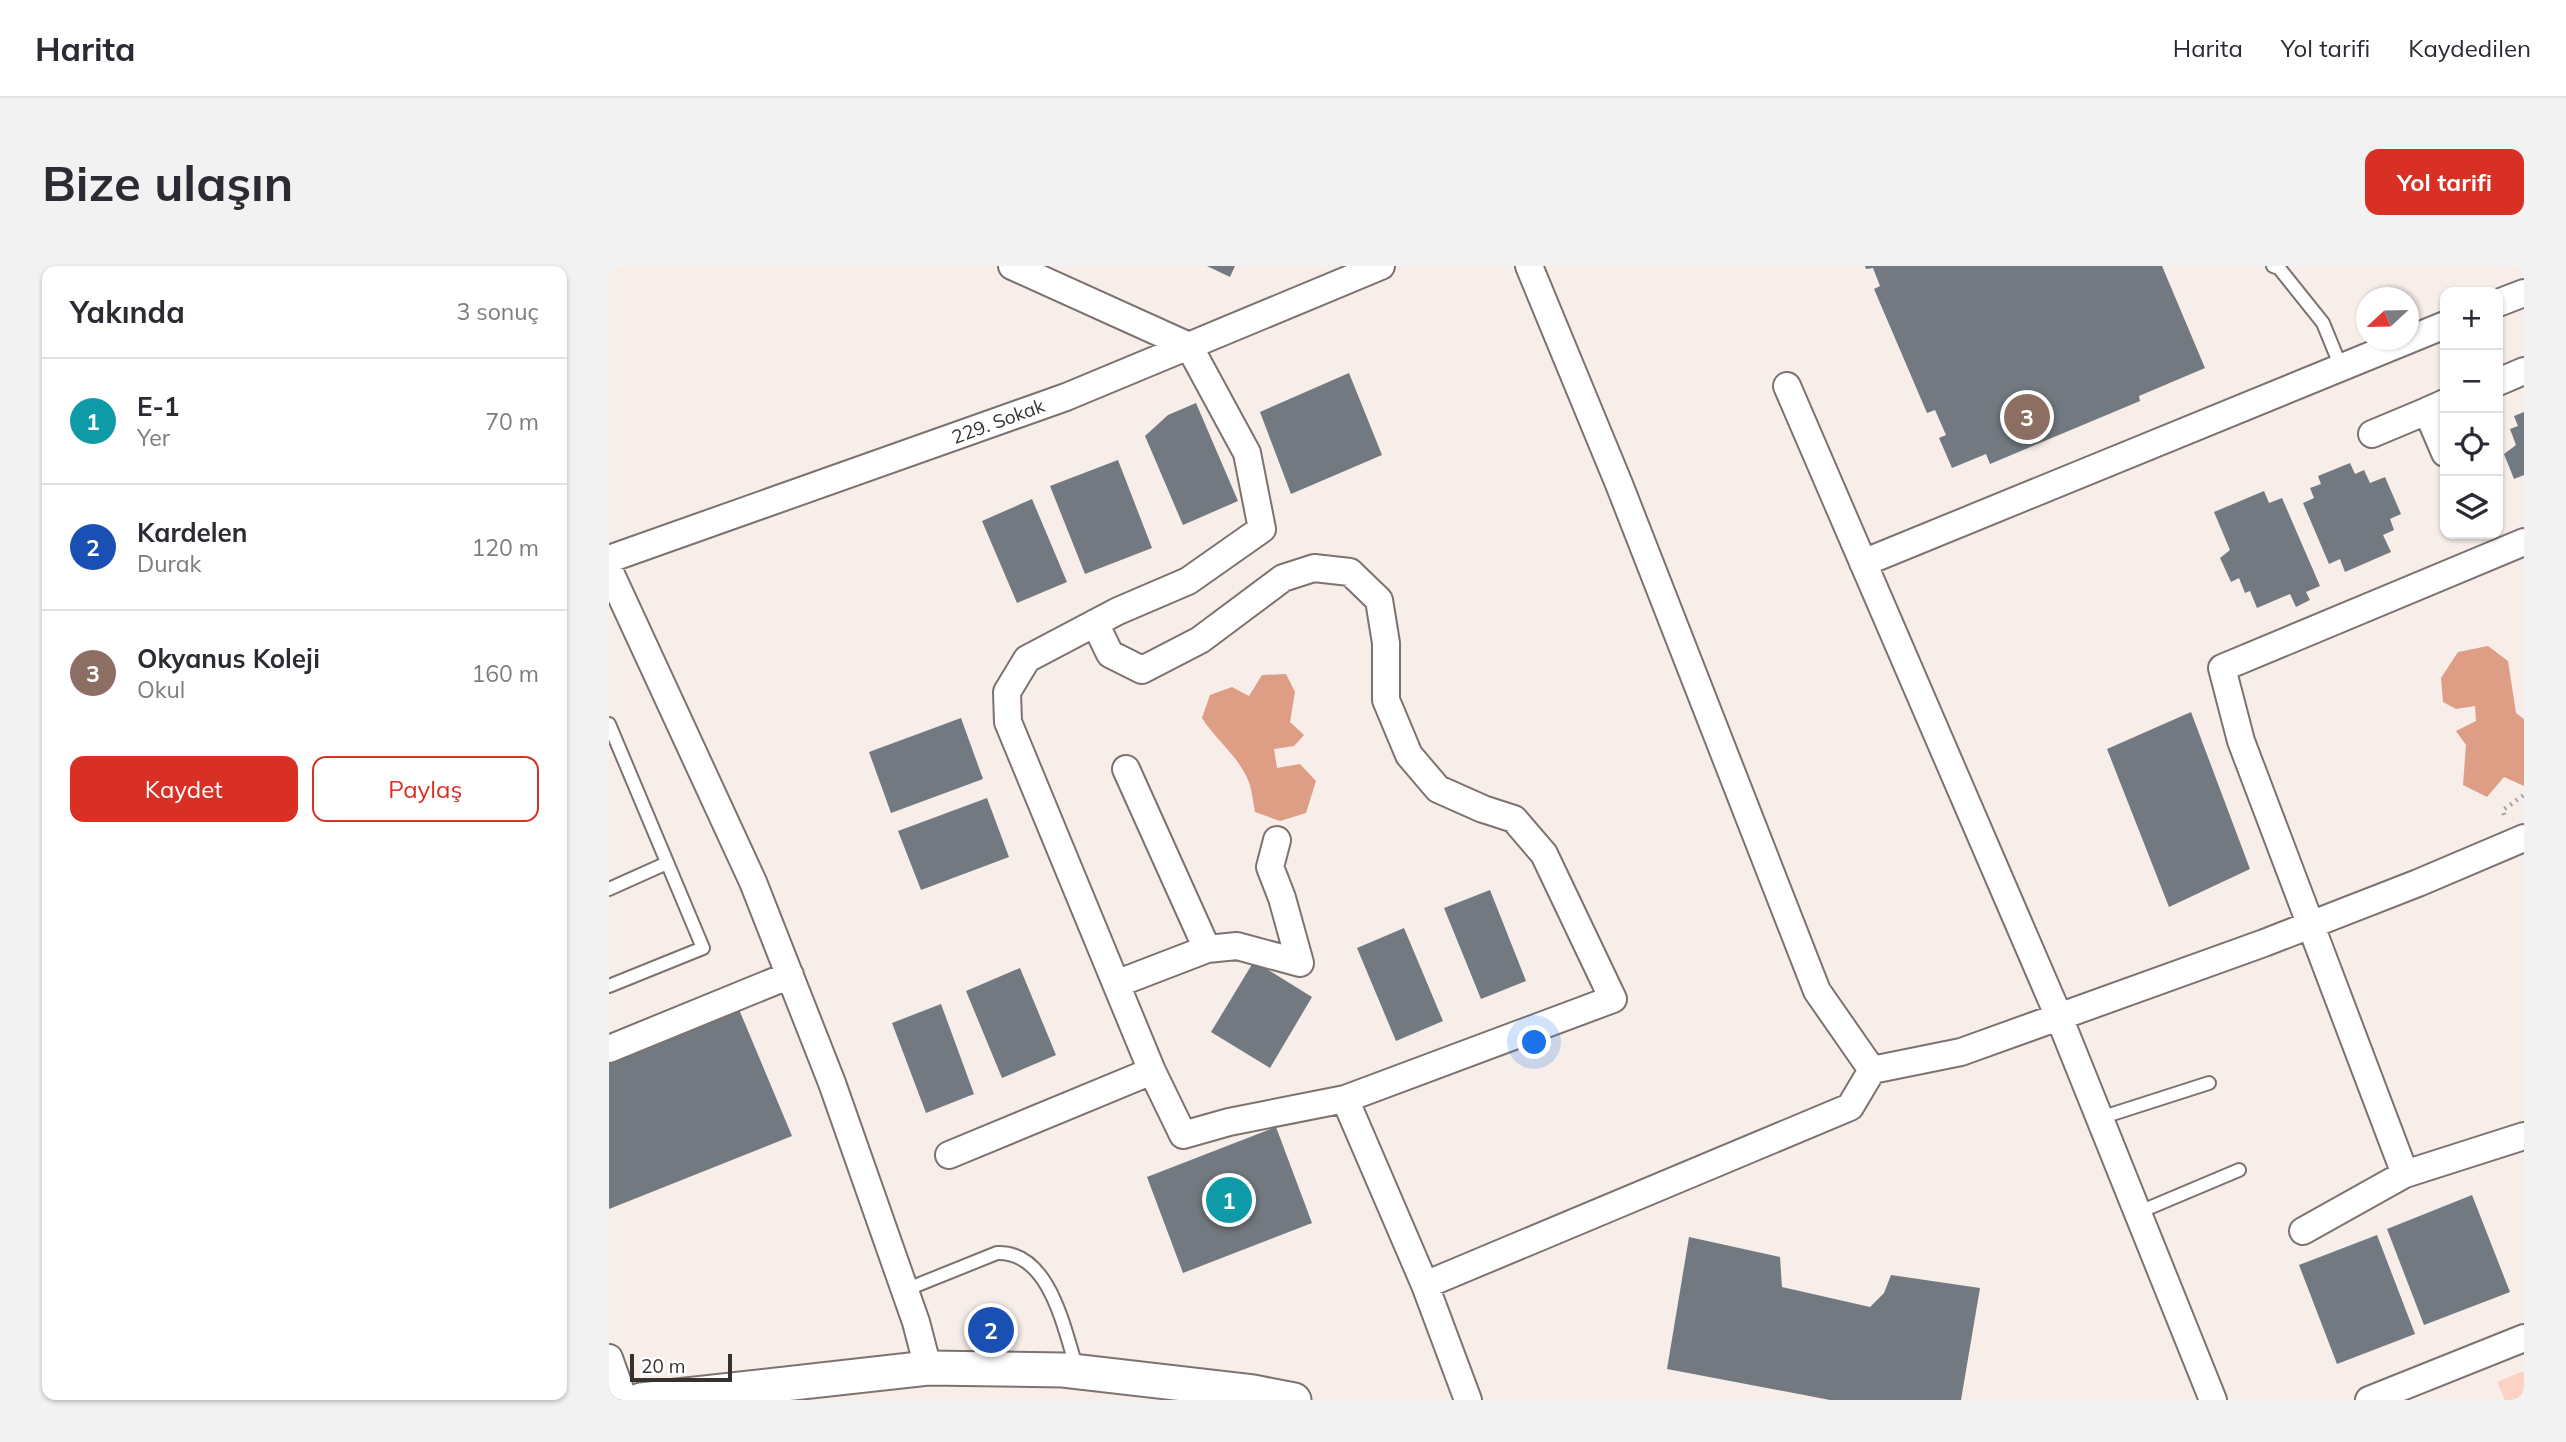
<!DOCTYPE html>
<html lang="tr">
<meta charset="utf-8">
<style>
body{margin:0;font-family:Mulish,sans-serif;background:#f2f2f3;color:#2b2b33}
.controls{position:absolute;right:21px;top:21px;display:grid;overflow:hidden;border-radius:14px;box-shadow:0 2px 5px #0004}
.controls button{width:63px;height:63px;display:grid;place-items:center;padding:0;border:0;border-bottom:2px solid #e1e1e2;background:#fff;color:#2b2b33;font:35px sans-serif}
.compass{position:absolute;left:1747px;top:21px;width:63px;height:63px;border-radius:50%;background:#fff;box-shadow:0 2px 5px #0004;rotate:248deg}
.scale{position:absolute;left:21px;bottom:18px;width:102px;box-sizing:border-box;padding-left:7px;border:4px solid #35312f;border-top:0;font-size:19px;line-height:24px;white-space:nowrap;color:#35312f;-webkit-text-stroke:5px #fff;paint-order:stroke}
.you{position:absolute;left:926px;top:777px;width:24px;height:24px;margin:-18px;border:5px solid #fff;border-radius:50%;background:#1a73e8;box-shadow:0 0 0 10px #1a73e833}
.badge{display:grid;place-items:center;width:46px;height:46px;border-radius:50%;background:#d93025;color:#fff;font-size:23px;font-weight:700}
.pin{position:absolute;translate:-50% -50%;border:4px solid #fff;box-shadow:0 2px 7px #0006}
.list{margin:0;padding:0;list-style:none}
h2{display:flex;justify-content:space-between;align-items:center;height:91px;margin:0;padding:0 28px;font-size:30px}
h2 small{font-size:23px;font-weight:400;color:#7c7c81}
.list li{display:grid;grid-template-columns:46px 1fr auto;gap:21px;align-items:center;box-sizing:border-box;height:126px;padding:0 28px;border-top:2px solid #e1e1e2}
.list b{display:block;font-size:26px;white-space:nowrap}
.list p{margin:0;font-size:23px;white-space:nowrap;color:#7c7c81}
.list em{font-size:23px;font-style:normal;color:#7c7c81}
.actions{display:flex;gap:14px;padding:21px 28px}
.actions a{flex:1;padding:16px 0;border:2px solid #d93025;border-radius:14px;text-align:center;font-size:24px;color:#d93025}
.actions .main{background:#d93025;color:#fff}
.icon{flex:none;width:38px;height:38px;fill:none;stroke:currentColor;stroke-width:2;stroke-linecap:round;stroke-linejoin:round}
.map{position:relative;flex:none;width:1915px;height:1134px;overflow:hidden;border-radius:14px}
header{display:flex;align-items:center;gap:42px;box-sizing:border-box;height:98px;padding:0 35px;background:#fff;border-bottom:2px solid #e1e1e2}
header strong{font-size:33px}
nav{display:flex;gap:38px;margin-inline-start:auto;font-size:24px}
.intro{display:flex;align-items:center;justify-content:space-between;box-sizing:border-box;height:168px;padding:0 42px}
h1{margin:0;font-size:49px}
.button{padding:18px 32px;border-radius:14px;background:#d93025;color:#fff;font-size:24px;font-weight:700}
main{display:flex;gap:42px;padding:0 42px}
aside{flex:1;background:#fff;border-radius:14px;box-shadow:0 2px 5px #0004}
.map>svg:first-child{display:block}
.green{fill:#fed2c2}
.water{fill:#de9d85}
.building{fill:#737980}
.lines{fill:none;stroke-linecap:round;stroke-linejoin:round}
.service-casing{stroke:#7c726f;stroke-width:16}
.minor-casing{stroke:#7c726f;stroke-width:30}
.tertiary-casing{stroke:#7c726f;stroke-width:37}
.path{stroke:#aaa39f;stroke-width:4.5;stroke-dasharray:2 5;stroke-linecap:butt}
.service{stroke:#fff;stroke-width:12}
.minor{stroke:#fff;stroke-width:26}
.tertiary{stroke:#fff;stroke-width:33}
.labels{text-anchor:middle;stroke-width:7;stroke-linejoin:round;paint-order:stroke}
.street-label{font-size:19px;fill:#35312f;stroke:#fff}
</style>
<header>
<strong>Harita</strong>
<nav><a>Harita</a><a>Yol tarifi</a><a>Kaydedilen</a></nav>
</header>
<div class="intro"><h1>Bize ulaşın</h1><a class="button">Yol tarifi</a></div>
<main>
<aside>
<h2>Yakında<small>3 sonuç</small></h2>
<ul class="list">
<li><span class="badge" style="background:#0f9aa8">1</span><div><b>E-1</b><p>Yer</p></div><em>70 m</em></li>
<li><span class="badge" style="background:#1a4fb4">2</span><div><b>Kardelen</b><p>Durak</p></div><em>120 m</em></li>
<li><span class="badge" style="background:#8d6e63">3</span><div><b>Okyanus Koleji</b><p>Okul</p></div><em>160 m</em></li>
</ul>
<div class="actions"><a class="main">Kaydet</a><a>Paylaş</a></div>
</aside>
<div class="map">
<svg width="1915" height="1134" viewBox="0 0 1915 1134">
<rect width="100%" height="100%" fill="#f7ede9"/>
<path class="green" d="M1915,1105V1134H1896L1888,1116Z"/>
<path class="water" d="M1879,380L1899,395L1907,447L1915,453V520L1895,511L1878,531L1854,519L1857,479L1847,465L1867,455L1866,440L1847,443L1834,436L1832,412L1849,386Z
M677,408L686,426L681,456L695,469L685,480L665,483L668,502L691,498L707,515L697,547L671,555L646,546C644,536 643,523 639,514C629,490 607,474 593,452L601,429L623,421L640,430L653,409Z"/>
<path class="building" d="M598,0H626L621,11Z
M1256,0H1553L1596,102L1530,130L1531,135L1381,198L1377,188L1343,202L1330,172L1337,169L1326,144L1318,147L1265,23L1271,20L1264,2L1257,3Z
M740,107L773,189L682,228L651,146Z
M587,137L629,235L574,259L536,170L559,149Z
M1915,146V209L1905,213L1895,188L1907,179L1901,163L1909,160L1905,150Z
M509,194L543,282L476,308L441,220Z
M1741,197L1746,208L1755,204L1761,217L1776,211L1792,248L1781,253L1785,264L1774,269L1782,286L1736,306L1731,293L1720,298L1694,237L1705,232L1701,222L1712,218L1709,210Z
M1655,225L1660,237L1673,232L1711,320L1697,326L1701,334L1687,341L1681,328L1648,342L1641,325L1636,327L1630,312L1622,316L1611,292L1621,284L1605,246Z
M423,233L458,316L408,337L373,255Z
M1582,446L1641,603L1560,641L1498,483Z
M352,452L374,513L282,547L260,486Z
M378,532L400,591L312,624L289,565Z
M881,624L917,715L872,733L835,642Z
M795,662L834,755L787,775L748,682Z
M645,695L703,731L661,802L602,766Z
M411,702L447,789L393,812L357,725Z
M332,738L365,828L317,847L283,757Z
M129,741L183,870L0,943V797Z
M667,861L703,957L574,1007L538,911Z
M1863,929L1901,1026L1815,1059L1778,963Z
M1768,969L1806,1068L1728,1098L1690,999Z
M1080,971L1171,991L1173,1021L1261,1041L1275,1027L1282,1009L1371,1022L1352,1134H1221L1058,1103Z"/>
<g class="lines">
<g class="service-casing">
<path id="service" d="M1664,0L1670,2L1714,57L1732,101
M0,458L94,682L0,720
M0,623L58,597
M1491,852L1600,817
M1528,947L1630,904
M296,1024L388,987C441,985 455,1063 468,1103"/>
</g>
<g class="minor-casing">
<path id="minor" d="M403,0L580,80L638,187L653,263L579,315L509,345L418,393L398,426L399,456L543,805L574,869L620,856L736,833
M920,0L1010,218L1208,725L1263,804
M1889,37L1915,27
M1889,116L1915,105
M1178,120L1450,751L1604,1134
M1836,137L1818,145L1836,187
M1763,168L1818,145
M0,293L457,131L772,0
M1254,297L1836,59
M0,304L144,616L223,817L307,1056L319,1102
M486,357L501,388L533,404L591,374L674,312L705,302L741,306L770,334L777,377V434L800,489L829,523L874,543L905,553L935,588L1004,733L736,833L816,1019L859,1134
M517,503L598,683
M507,718L598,683L628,680L691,697L673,632L661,601L668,574
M0,783L181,709
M340,889L543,805
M1796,908L1632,475L1613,402L1915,276
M1694,965L1796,908L1915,870
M816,1019L1241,841L1263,804L1352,786L1655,677L1809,617L1915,572
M0,1092L15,1134
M1760,1134L1915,1072"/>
</g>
<g class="tertiary-casing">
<path id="tertiary" d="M32,1134L319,1102L454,1104L644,1126L685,1134"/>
</g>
<path class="path" d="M1895,549L1894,544L1915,529"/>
<use href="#service" class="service"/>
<use href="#minor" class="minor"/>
<use href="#tertiary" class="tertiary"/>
</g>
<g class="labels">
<g class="street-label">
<text transform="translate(389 155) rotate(-20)" y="7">229. Sokak</text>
</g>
</g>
</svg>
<div class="controls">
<button>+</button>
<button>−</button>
<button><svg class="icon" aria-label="locate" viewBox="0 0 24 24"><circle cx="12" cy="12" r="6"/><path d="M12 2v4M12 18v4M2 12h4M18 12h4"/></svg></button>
<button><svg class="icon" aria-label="layers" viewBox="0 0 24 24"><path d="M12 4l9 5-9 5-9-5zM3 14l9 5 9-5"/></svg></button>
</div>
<svg class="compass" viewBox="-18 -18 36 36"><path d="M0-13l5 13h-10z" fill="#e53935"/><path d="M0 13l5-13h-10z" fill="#7c7c81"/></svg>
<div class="scale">20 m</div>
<div class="you"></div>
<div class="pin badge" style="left:620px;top:934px;background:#0f9aa8">1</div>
<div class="pin badge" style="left:382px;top:1064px;background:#1a4fb4">2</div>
<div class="pin badge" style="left:1418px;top:151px;background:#8d6e63">3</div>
</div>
</main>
